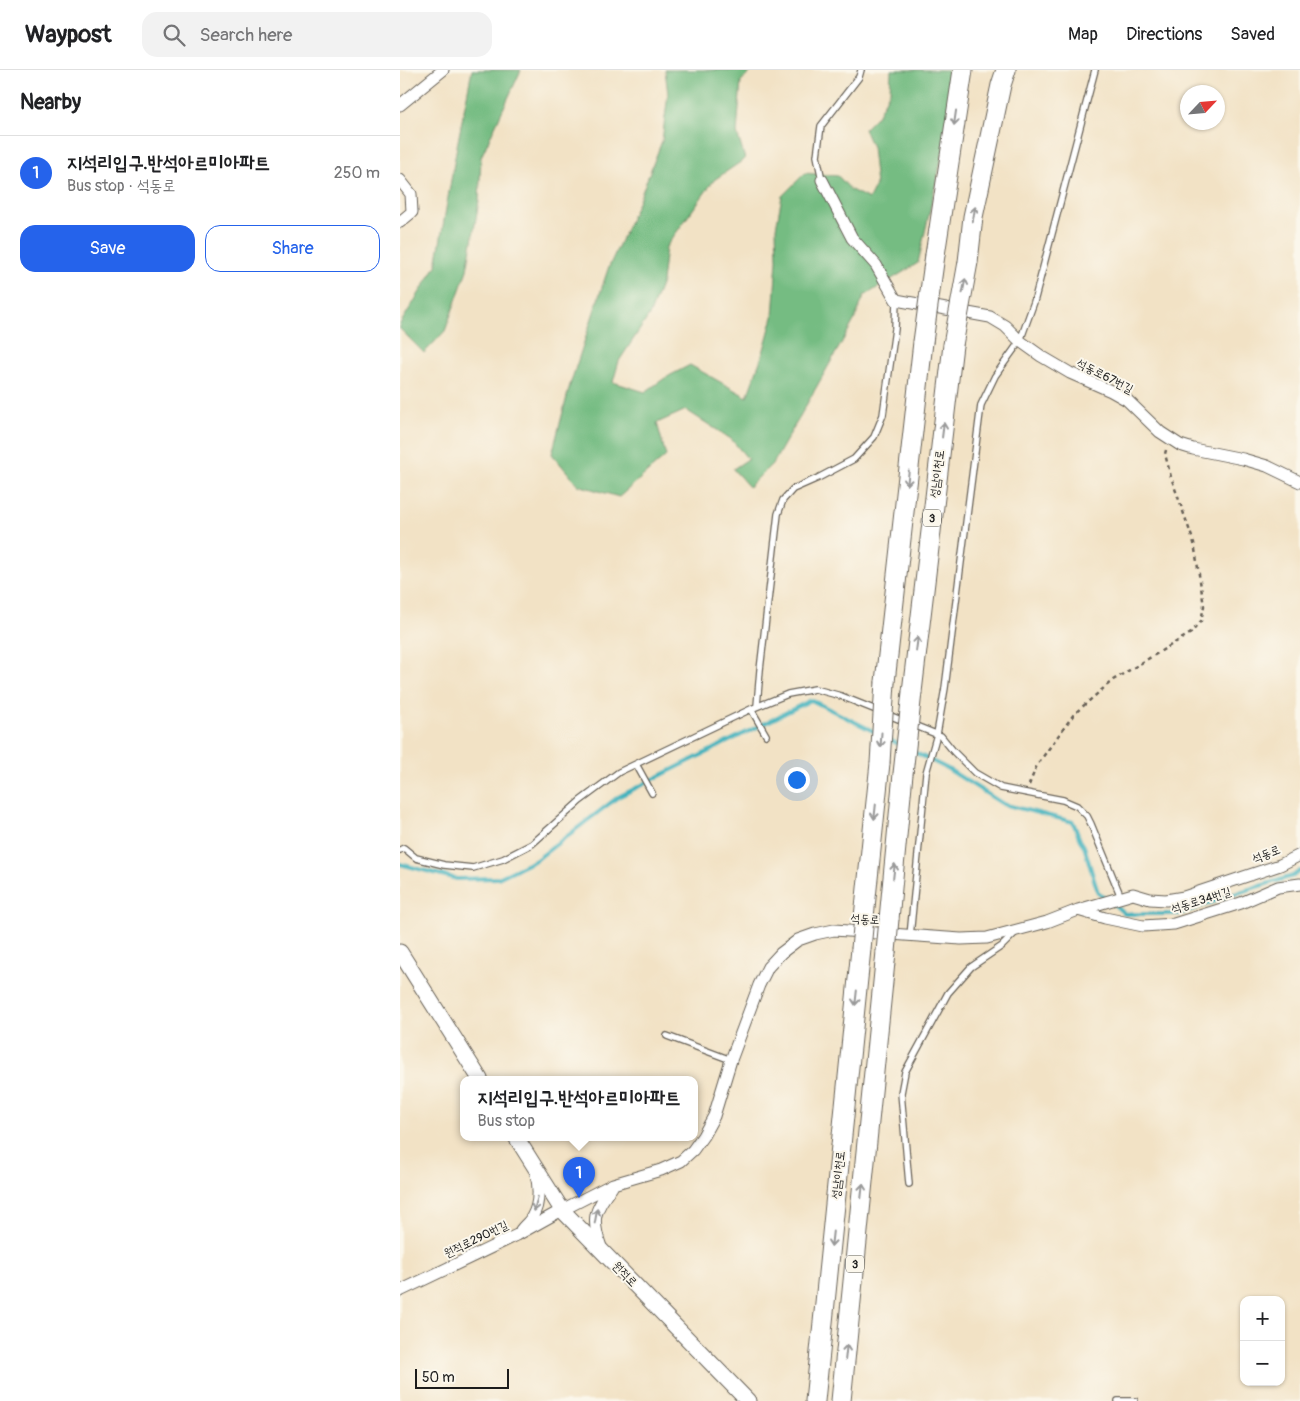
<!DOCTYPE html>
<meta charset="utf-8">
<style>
body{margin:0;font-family:Pangolin,"Poor Story",sans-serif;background:#f2f2f2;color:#202124}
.controls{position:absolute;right:15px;bottom:15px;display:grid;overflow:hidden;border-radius:10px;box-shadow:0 1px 4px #0004}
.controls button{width:45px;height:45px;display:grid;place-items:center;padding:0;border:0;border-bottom:1px solid #e0e0e0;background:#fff;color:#202124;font:25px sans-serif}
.compass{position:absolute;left:780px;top:15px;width:45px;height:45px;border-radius:50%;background:#fff;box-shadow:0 1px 4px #0004;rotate:64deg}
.scale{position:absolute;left:15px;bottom:12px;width:94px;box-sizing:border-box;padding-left:5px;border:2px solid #1c1c1c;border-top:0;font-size:14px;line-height:18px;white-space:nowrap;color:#1c1c1c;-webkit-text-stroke:4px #fbf7ec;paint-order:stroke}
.you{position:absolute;left:396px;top:709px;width:18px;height:18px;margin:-12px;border:4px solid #fff;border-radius:50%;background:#1a73e8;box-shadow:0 0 0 8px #1a73e833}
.badge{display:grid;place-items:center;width:32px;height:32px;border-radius:50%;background:#2563eb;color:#fff;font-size:16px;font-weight:700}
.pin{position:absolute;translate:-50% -41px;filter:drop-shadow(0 1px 2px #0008)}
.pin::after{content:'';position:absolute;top:26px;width:18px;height:15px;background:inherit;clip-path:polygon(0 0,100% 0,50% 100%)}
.popup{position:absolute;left:60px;top:1006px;width:238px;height:65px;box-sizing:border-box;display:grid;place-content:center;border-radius:10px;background:#fff;filter:drop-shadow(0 1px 4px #0005);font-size:16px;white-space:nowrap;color:#757577}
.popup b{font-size:19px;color:#202124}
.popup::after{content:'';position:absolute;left:50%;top:100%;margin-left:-10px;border:10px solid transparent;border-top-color:#fff}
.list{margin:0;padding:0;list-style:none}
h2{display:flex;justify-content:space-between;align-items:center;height:65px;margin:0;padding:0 20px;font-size:21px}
h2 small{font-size:16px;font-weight:400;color:#757577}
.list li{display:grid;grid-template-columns:32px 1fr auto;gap:15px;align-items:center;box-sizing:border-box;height:75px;padding:0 20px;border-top:1px solid #e0e0e0}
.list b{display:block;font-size:19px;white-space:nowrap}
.list p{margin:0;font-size:16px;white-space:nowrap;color:#757577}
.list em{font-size:16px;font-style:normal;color:#757577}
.actions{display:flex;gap:10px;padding:15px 20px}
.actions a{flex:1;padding:11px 0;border:1px solid #2563eb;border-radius:15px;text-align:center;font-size:18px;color:#2563eb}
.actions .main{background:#2563eb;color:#fff}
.icon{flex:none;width:28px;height:28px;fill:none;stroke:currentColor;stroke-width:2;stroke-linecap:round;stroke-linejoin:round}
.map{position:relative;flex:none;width:900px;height:1331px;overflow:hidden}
header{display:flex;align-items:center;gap:30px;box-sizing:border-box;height:70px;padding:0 25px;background:#fff;border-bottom:1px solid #e0e0e0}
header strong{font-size:24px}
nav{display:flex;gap:28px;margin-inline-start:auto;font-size:18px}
.search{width:350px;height:45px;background:#f2f2f2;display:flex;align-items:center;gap:12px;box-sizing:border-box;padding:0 18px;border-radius:15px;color:#757577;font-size:19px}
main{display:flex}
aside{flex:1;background:#fff}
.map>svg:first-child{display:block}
.forest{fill:#74bc82;stroke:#486c4f}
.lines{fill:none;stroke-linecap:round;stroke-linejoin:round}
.stream{stroke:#43b2bd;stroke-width:4}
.service-casing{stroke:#676157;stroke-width:8}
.minor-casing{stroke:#676157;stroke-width:13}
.tertiary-casing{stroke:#676157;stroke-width:17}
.trunk-casing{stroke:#676157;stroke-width:21}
.path{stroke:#676157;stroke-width:2.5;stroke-dasharray:4 4;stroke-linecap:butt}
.service{stroke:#fff;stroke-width:5.5}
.minor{stroke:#fff;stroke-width:11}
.tertiary{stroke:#fff;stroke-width:15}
.trunk{stroke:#fff;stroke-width:19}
.trunk-bridge-casing{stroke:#676157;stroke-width:21;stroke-linecap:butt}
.trunk-bridge{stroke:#fff;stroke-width:19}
.oneway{stroke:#999}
.labels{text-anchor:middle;stroke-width:4;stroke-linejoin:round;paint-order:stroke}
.shield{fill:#fbf7ec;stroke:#5f5e5a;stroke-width:1}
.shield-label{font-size:11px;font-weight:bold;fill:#1c1c1c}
.street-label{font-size:12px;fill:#1c1c1c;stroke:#fbf7ec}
</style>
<header>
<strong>Waypost</strong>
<div class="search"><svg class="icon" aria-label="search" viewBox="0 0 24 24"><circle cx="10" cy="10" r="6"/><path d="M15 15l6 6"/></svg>Search here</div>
<nav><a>Map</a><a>Directions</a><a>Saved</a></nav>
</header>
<main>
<aside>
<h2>Nearby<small></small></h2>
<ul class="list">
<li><span class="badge">1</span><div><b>지석리입구.반석아르미아파트</b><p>Bus stop · 석동로</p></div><em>250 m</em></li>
</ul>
<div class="actions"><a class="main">Save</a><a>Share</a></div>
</aside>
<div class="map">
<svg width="900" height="1331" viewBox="0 0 900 1331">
<rect width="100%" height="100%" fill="#fbf7ec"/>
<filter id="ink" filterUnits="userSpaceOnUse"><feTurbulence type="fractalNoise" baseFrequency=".02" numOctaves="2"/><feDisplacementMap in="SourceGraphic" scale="10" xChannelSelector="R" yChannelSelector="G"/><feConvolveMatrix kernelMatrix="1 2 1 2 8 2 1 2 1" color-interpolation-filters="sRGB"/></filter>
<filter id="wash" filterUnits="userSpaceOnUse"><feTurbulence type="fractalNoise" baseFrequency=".0096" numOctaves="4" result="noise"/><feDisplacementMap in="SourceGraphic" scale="20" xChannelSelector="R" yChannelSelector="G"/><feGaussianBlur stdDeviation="1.12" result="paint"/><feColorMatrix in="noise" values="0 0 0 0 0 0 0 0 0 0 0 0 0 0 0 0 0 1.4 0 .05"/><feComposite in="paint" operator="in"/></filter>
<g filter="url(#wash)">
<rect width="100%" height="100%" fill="#f2e2c5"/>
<path class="forest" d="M72,0H121L81,87L79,131L67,200L45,261L24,283L0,259V254L36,196L57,76Z
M265,0H353L341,11L337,63L345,89L314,110L266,177L262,212L250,244L219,291L213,312L245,322L265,308L290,295L347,327L363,283L373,247L377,190L376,158L382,126L405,103L438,106L451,120L469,129L476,115L472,77L464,59L477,46L490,21L491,0H548L550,26L545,73L518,193L464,226L455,249L374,392L349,417L333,399L348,389L331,369L286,340L257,353L266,386L219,427L178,415L152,384L170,315L208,199L237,135L262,71L268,24Z"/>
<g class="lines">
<path class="stream" d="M488,669L502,676
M512,681L548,699L603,734L673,752L680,770L684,776L698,823L706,829
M0,794L57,809L98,808L136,790L218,727L411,630L477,663
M712,833L725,844H779L843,821L893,806L900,801"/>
</g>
</g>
<g filter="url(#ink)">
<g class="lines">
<g class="service-casing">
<path id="service" d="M422,110L417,86L421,56L459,7L461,0
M357,636L360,600L378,444L383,430L393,419L418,408L454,389L474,367L483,345L495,259L496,230
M351,639L366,665
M236,694L252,723
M0,780L4,778L16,788L44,795L73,798L103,789L132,774L180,731L219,702L351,639L388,624L415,619L441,626L541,666L554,682L575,703L601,718L663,730L677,736L687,746L691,754L721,827
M510,866L526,703L537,664L545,618L581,335L595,306L620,271L634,232L695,0
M267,966L331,990
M509,1114L501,1023L505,1002L548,923L571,897L602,876L616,862
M718,1331H735"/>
</g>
<g class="minor-casing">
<path id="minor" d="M0,35L43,0
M0,110L11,124L12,142L0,152
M422,110L452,168L476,195L496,230L590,247L605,256L620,271L641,286L670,303L711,321L727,330L760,362L780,375L793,379L843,389L867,396L900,412
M678,840L705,848L743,856L774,854L841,833L878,817L900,814
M121,1160C124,1156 129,1152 132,1147C140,1134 139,1118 136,1104
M201,1177C191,1149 194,1140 212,1117
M0,1221L117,1165L162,1140L213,1114L261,1100L281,1091L293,1080L303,1066L314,1046L331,990L359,915L368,897L381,883L398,870L415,864L434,860L561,869L587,868L647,852L678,840L733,824L750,829L766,830L784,827L880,795L900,785"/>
</g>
<g class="tertiary-casing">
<path id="tertiary" d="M0,882L80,1009
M116,1067L162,1140L348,1331"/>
</g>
<g class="trunk-casing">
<path id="trunk" d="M535,185L563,0
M568,192L573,147L601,15L606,0
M485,612L523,272
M512,622L553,275
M464,847L480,693
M489,849L503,704
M415,1331L461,879
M441,1331L486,882"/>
</g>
<path class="path" d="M629,715L637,695L674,644L713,610L791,563L801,551L804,536L794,473L771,407L765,384L766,380"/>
<use href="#service" class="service"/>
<use href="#minor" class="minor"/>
<use href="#tertiary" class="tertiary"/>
<use href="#trunk" class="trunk"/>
<g class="trunk-bridge-casing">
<path id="trunk-bridge" d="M523,272L535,185
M553,275L568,192
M480,693L485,612
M503,704L512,622
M461,879L464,847
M486,882L489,849"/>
</g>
<use href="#trunk-bridge" class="trunk-bridge"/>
</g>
<defs><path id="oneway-shaft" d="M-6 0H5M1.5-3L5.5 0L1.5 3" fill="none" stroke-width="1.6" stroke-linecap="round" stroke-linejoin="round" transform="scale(1.25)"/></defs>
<g class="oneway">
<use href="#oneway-shaft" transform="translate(555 48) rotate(98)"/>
<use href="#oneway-shaft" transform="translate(574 144) rotate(-80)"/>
<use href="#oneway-shaft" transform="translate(564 216) rotate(-79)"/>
<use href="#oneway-shaft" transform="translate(543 360) rotate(-83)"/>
<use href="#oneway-shaft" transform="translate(508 408) rotate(96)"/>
<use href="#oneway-shaft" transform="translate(517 574) rotate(-83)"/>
<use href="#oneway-shaft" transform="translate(481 670) rotate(94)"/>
<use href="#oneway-shaft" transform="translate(475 742) rotate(96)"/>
<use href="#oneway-shaft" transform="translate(494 801) rotate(-84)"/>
<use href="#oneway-shaft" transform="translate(456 928) rotate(96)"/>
<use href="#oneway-shaft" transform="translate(462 1121) rotate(-84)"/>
<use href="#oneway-shaft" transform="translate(136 1134) rotate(104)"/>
<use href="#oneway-shaft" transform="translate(196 1146) rotate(-80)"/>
<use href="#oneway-shaft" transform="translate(432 1169) rotate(96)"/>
<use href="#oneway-shaft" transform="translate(446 1282) rotate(-84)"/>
</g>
</g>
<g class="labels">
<g class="shield">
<rect x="523" y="439.5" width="18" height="17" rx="4"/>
<rect x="446" y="1185.5" width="18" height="17" rx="4"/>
</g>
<g class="shield-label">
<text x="532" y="452">3</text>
<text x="455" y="1198">3</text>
</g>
<g class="street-label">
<text transform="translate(705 306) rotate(27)" y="4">석동로67번길</text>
<text transform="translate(537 404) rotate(-83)" y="4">성남이천로</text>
<text transform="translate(866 784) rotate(-21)" y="4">석동로</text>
<text transform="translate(801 830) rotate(-17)" y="4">석동로34번길</text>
<text transform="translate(465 849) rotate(4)" y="4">석동로</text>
<text transform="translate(438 1105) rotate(-84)" y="4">성남이천로</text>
<text transform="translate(76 1169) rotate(-26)" y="4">원적로290번길</text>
<text transform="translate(225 1204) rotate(46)" y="4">원적로</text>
</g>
</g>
</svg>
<div class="controls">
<button>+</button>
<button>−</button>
</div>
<svg class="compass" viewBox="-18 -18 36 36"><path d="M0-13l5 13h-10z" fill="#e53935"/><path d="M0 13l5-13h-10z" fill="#757577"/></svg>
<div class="scale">50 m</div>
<div class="you"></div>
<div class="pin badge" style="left:179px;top:1128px">1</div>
<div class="popup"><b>지석리입구.반석아르미아파트</b>Bus stop</div>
</div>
</main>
